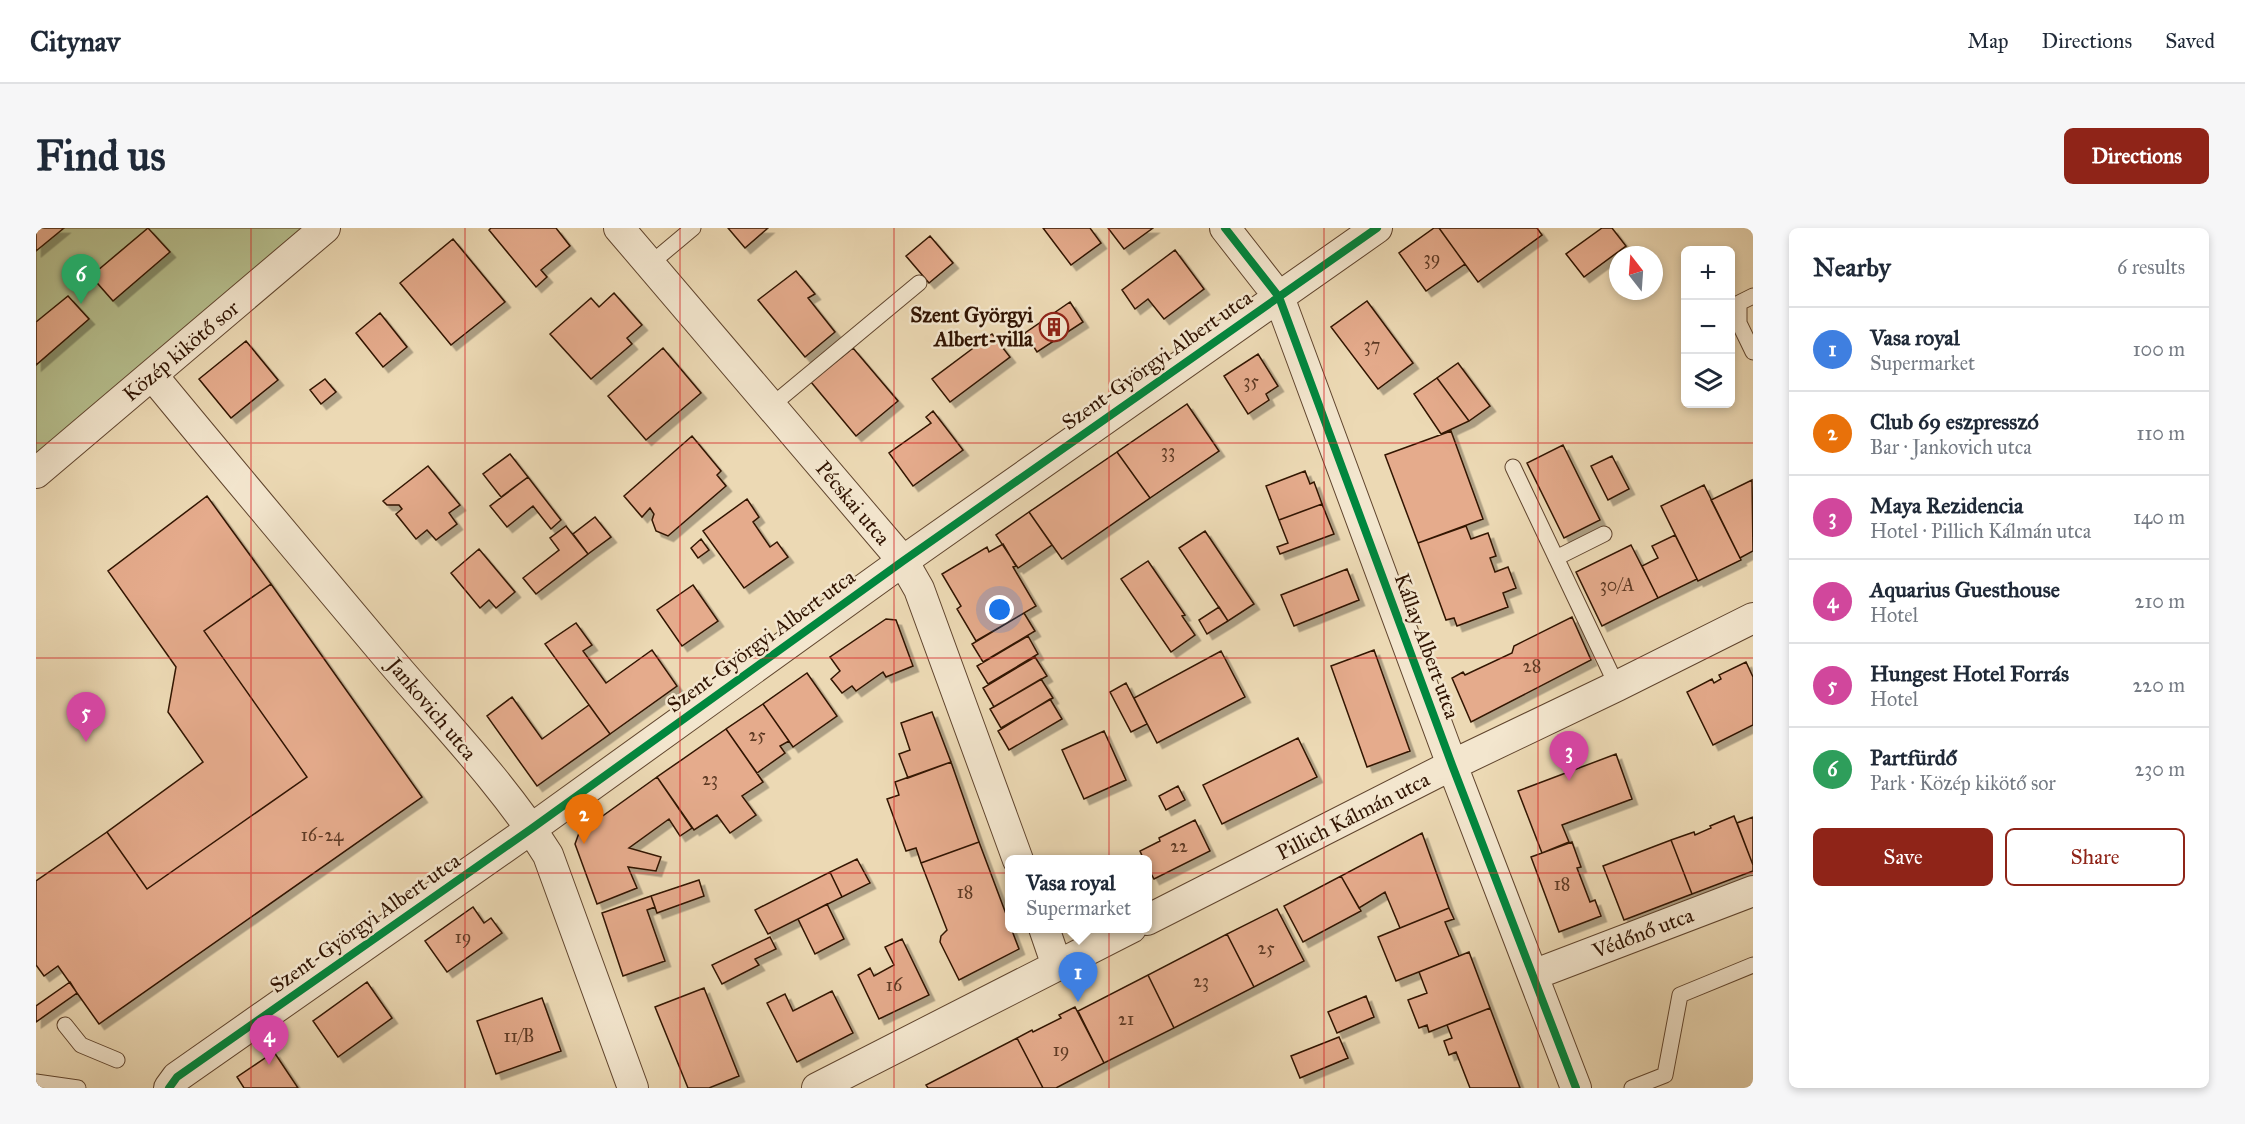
<!DOCTYPE html>
<meta charset="utf-8">
<style>
body{margin:0;font-family:"IM FELL Great Primer",serif;background:#f6f6f7;color:#1f2937}
.controls{position:absolute;right:18px;top:18px;display:grid;overflow:hidden;border-radius:9px;box-shadow:0 3px 9px #0003}
.controls button{width:54px;height:54px;display:grid;place-items:center;padding:0;border:0;border-bottom:2px solid #e0e1e3;background:#fff;color:#1f2937;font:30px sans-serif}
.compass{position:absolute;left:1573px;top:18px;width:54px;height:54px;border-radius:50%;background:#fff;box-shadow:0 3px 9px #0003;rotate:343deg}
.you{position:absolute;left:964px;top:382px;width:21px;height:21px;margin:-15px;border:4px solid #fff;border-radius:50%;background:#1a73e8;box-shadow:0 0 0 9px #1a73e833}
.badge{display:grid;place-items:center;width:39px;height:39px;border-radius:50%;background:#8f2418;color:#fff;font-size:20px;font-weight:700}
.pin{position:absolute;translate:-50% -50px;filter:drop-shadow(0 2px 3px #0008)}
.pin::after{content:'';position:absolute;top:32px;width:21px;height:18px;background:inherit;clip-path:polygon(0 0,100% 0,50% 100%)}
.popup{position:absolute;left:969px;top:627px;width:147px;height:78px;box-sizing:border-box;display:grid;place-content:center;border-radius:9px;background:#fff;filter:drop-shadow(0 2px 4px #0005);font-size:20px;white-space:nowrap;color:#747a83}
.popup b{font-size:22px;color:#1f2937}
.popup::after{content:'';position:absolute;left:50%;top:100%;margin-left:-12px;border:12px solid transparent;border-top-color:#fff}
.list{margin:0;padding:0;list-style:none}
h2{display:flex;justify-content:space-between;align-items:center;height:78px;margin:0;padding:0 24px;font-size:26px}
h2 small{font-size:20px;font-weight:400;color:#747a83}
.list li{display:grid;grid-template-columns:39px 1fr auto;gap:18px;align-items:center;box-sizing:border-box;height:84px;padding:0 24px;border-top:2px solid #e0e1e3}
.list b{display:block;font-size:22px;white-space:nowrap}
.list p{margin:0;font-size:20px;white-space:nowrap;color:#747a83}
.list em{font-size:20px;font-style:normal;color:#747a83}
.actions{display:flex;gap:12px;padding:18px 24px}
.actions a{flex:1;padding:14px 0;border:2px solid #8f2418;border-radius:9px;text-align:center;font-size:21px;color:#8f2418}
.actions .main{background:#8f2418;color:#fff}
.icon{flex:none;width:33px;height:33px;fill:none;stroke:currentColor;stroke-width:2;stroke-linecap:round;stroke-linejoin:round}
.map{position:relative;flex:none;width:1717px;height:860px;overflow:hidden;border-radius:9px}
header{display:flex;align-items:center;gap:36px;box-sizing:border-box;height:84px;padding:0 30px;background:#fff;border-bottom:2px solid #e0e1e3}
header strong{font-size:28px}
nav{display:flex;gap:33px;margin-inline-start:auto;font-size:21px}
.intro{display:flex;align-items:center;justify-content:space-between;box-sizing:border-box;height:144px;padding:0 36px}
h1{margin:0;font-size:42px}
.button{padding:15px 27px;border-radius:9px;background:#8f2418;color:#fff;font-size:21px;font-weight:700}
main{display:flex;gap:36px;padding:0 36px}
aside{flex:1;background:#fff;border-radius:9px;box-shadow:0 3px 9px #0003}
.map>svg:first-child{display:block}
.green{fill:#b6bf8e;stroke:#746a48;stroke-width:1.5}
.building{fill:#e5ab8c;stroke:#311402;stroke-width:1.5;filter:url(#shadow)}
.lines{fill:none;stroke-linecap:round;stroke-linejoin:round}
.service-casing{stroke:#60452e;stroke-width:17}
.minor-casing{stroke:#60452e;stroke-width:32}
.service{stroke:#f3e6ce;stroke-width:15}
.minor{stroke:#f3e6ce;stroke-width:30}
.cycleway-casing{stroke:#f3e6ce;stroke-width:11}
.cycleway{stroke:#00873e;stroke-width:8}
.grid{fill:none;stroke:#d62828;stroke-width:1.5;stroke-opacity:0.55}
.labels{text-anchor:middle;stroke-width:5;stroke-linejoin:round;paint-order:stroke}
.number-label{font-size:18px;fill:#5e3a24}
.poi-label{font-size:21px;font-weight:bold;fill:#311402;stroke:#f3e6ce;text-anchor:end}
.street-label{font-size:21px;fill:#311402;stroke:#f3e6ce}
</style>
<header>
<strong>Citynav</strong>
<nav><a>Map</a><a>Directions</a><a>Saved</a></nav>
</header>
<div class="intro"><h1>Find us</h1><a class="button">Directions</a></div>
<main>
<div class="map">
<svg width="1717" height="860" viewBox="0 0 1717 860">
<defs>
<filter id="shadow"><feDropShadow dx="5.5" dy="5.5" stdDeviation="0" flood-color="#0004"/></filter>
</defs>
<rect width="100%" height="100%" fill="#ecd9b4"/>
<filter id="stains"><feTurbulence type="fractalNoise" baseFrequency=".00333" numOctaves="4"/><feColorMatrix values="0 0 0 0 .2 0 0 0 0 .09 0 0 0 0 .02 0 0 0 .5 -.17"/></filter>
<radialGradient id="worn" r=".72"><stop offset=".6" stop-color="#630" stop-opacity="0"/><stop offset="1" stop-color="#630" stop-opacity=".3"/></radialGradient>
<path class="green" d="M0,0H268L0,228Z"/>
<path class="building" d="M0,0H28L0,23Z
M112,0L134,24L77,73L55,48Z
M455,0H520L534,18L505,42L511,49L500,59L453,2Z
M692,0H732L709,20Z
M1007,0H1054L1065,15L1035,37Z
M1072,0H1117L1088,21Z
M1398,0H1403L1429,36L1390,63L1363,25Z
M1403,0H1501L1506,7L1442,54Z
M1566,0H1576L1590,18L1548,49L1530,26Z
M894,8L917,35L893,55L870,28Z
M417,11L469,74L415,117L364,55Z
M1139,22L1168,61L1128,91L1112,71L1099,81L1086,62Z
M760,43L779,66L772,70L799,104L769,129L722,72Z
M578,65L606,97L591,110L596,116L555,151L514,106L555,70L563,79Z
M32,68L53,91L0,137V94Z
M1331,73L1377,135L1342,161L1295,99Z
M1034,74L1047,94L1001,124L989,105Z
M344,85L371,119L347,139L320,105Z
M956,106L974,129L914,174L896,151Z
M210,113L242,152L195,190L163,151Z
M627,120L665,165L610,212L572,168Z
M817,120L862,173L820,208L775,154Z
M1222,126L1242,158L1230,166L1233,172L1212,186L1188,148Z
M1422,135L1454,178L1433,193L1401,150Z
M1401,150L1433,193L1405,206L1378,166Z
M289,151L300,164L285,176L274,162Z
M1151,176L1183,223L1114,270L1081,224Z
M897,183L927,222L877,258L853,225L895,195L890,189Z
M1415,203L1447,291L1382,315L1349,227Z
M656,208L685,243L681,247L690,258L632,308L620,303L616,292L618,286L614,280L606,289L588,268Z
M1527,217L1564,292L1528,310L1491,235Z
M1081,224L1114,270L1026,331L993,284Z
M474,226L492,249L465,269L447,246Z
M1576,228L1593,261L1572,272L1555,238Z
M392,238L424,277L413,285L421,296L400,312L391,302L380,311L360,286L366,281L363,277H351L347,273Z
M1269,243L1274,256L1278,254L1286,276L1243,292L1230,258Z
M492,249L525,292L515,301L497,278L471,299L454,278Z
M1716,252L1717,323L1704,330L1675,272Z
M1668,257L1705,332L1662,353L1625,278Z
M171,268L235,356L168,403L271,549L111,661L71,604L167,534L132,484L140,439L72,343Z
M711,271L723,289L717,294L734,319L741,314L752,329L708,360L667,303Z
M1286,276L1298,306L1244,326L1241,319L1252,315L1243,292Z
M993,284L1016,317L982,340L960,307Z
M559,289L575,309L552,326L537,306Z
M530,298L552,326L500,366L487,350L523,322L514,310Z
M1430,298L1435,311L1452,305L1460,328L1454,330L1459,344L1472,339L1480,360L1467,365L1472,379L1421,398L1418,390L1410,392L1382,315Z
M1169,303L1218,376L1192,393L1143,320Z
M1639,307L1661,351L1622,370L1606,338L1622,330L1616,318Z
M665,311L673,322L662,330L655,320Z
M967,316L980,338L977,339L1000,378L940,413L921,381L925,378L906,346L951,319L953,324Z
M1595,317L1622,370L1566,398L1540,344Z
M443,321L479,364L460,380L453,372L444,380L415,345Z
M1112,333L1149,387L1146,388L1159,407L1135,424L1085,351Z
M1311,341L1323,372L1258,398L1245,367Z
M235,356L386,569L63,796L22,738L8,748L0,737V653L71,604L111,661L271,549L168,403Z
M657,357L682,393L646,418L621,382Z
M1183,379L1192,393L1171,406L1163,392Z
M988,385L999,403L947,434L936,416Z
M1536,389L1555,432L1435,494L1416,450L1427,444L1429,447L1476,425L1478,418Z
M850,391L860,392L877,438L850,449L847,444L820,463L816,458L806,465L795,451L804,443L794,429Z
M540,395L556,417L547,423L570,455L616,422L641,458L574,506L509,416Z
M992,408L1002,426L952,456L941,438Z
M1338,422L1374,523L1331,539L1295,438Z
M1185,423L1209,469L1121,515L1098,470Z
M999,429L1011,448L958,479L947,460Z
M1710,434L1717,449V497L1677,517L1651,464L1676,451L1678,455L1685,451L1683,447Z
M771,445L801,488L757,519L727,476Z
M1005,451L1017,470L965,500L954,481Z
M1090,455L1111,496L1095,504L1074,464Z
M476,469L506,511L553,477L574,506L501,558L451,488Z
M1014,471L1026,491L973,522L962,503Z
M727,476L753,513L744,518L749,525L721,545L690,501Z
M896,484L915,534L872,550L863,526L874,522L865,495Z
M690,501L727,554L706,568L720,587L694,605L681,587L658,602L621,549Z
M1068,503L1090,552L1048,571L1026,522Z
M1262,510L1281,549L1186,596L1167,557Z
M1580,526L1596,571L1526,597L1533,614L1506,625L1482,563Z
M915,534L943,614L885,635L880,620L870,623L851,571L863,567L859,554Z
M621,549L656,600L644,608L633,591L593,620L625,629L620,643L592,639L601,660L561,676L539,616L543,605Z
M1142,558L1149,572L1130,582L1123,568Z
M1698,588L1717,637V643L1656,666L1635,612L1658,604L1659,607L1675,600L1674,598Z
M1717,589V637L1701,595Z
M1159,592L1174,623L1118,651L1111,638V632H1108L1104,623L1124,613L1123,610Z
M1386,605L1413,680L1364,700L1349,664L1323,680L1305,648Z
M1635,612L1656,666L1588,692L1567,638Z
M943,614L973,694V700H975L983,721L923,752L904,714L905,708L911,702L885,635Z
M1536,614L1545,639L1541,640L1554,674L1559,672L1565,688L1523,704L1495,629Z
M821,631L834,655L806,669L794,644Z
M794,644L806,669L732,706L719,682Z
M1305,648L1325,683L1267,714L1248,678Z
M663,652L668,668L621,685L615,668Z
M615,668L619,679L611,682L629,733L587,748L566,685Z
M791,676L808,711L779,726L762,691Z
M437,679L448,695L455,690L466,705L411,744L389,713Z
M1413,680L1418,691L1409,694L1423,728L1360,753L1342,709Z
M1241,681L1268,733L1218,759L1191,706Z
M1191,706L1218,759L1138,800L1112,747Z
M734,709L740,721L719,731L723,737L686,756L676,737Z
M866,711L893,767L843,791L822,747L834,740L838,748L858,737L849,719Z
M1433,724L1454,780L1393,804L1391,797L1383,800L1372,772L1391,765L1383,744Z
M1112,747L1138,800L1068,835L1042,783Z
M34,754L41,765L0,794V778Z
M331,754L356,790L302,829L277,793Z
M668,760L703,848L673,860H652L619,779Z
M796,763L817,805L761,834L731,775L749,766L757,783Z
M1330,768L1338,789L1301,805L1292,784Z
M506,770L525,823L460,846L441,793Z
M1039,779L1068,835L1020,860H1007L981,810L996,802L997,804L1025,790L1023,787Z
M1454,780L1484,860H1434L1420,824L1413,827L1408,813L1416,810L1411,797Z
M1303,809L1312,830L1264,850L1255,828Z
M981,810L1007,860H892L890,857Z
M238,824L262,860H208L201,849Z"/>
<g class="lines">
<g class="service-casing">
<path id="service" d="M614,36L657,0
M1717,68L1703,75V95L1717,124
M735,178L883,55
M1477,239L1581,458
M1520,330L1568,306
M29,797L45,817L81,832
M0,854L42,860
M1596,860L1629,847L1644,767L1717,737"/>
</g>
<g class="minor-casing">
<path id="minor" d="M583,0L867,333L883,361L982,632
M1189,0L1243,69L1416,537L1540,860
M116,147C195,243 275,338 355,433C409,496 468,557 512,627L597,860
M0,245L289,0
M1111,692L1416,537L1581,458L1717,390
M1008,700L1021,738
M1497,747L1717,663
M133,860L141,849L495,601L867,333L1341,0
M781,860L1095,700"/>
</g>
<use href="#service" class="service"/>
<use href="#minor" class="minor"/>
<g class="cycleway-casing">
<path id="cycleway" d="M1189,0L1243,69L1416,537L1540,860
M133,860L141,849L495,601L867,333L1341,0"/>
</g>
<use href="#cycleway" class="cycleway"/>
</g>
<path class="grid" d="M215,0V860M429,0V860M644,0V860M858,0V860M1073,0V860M1288,0V860M1502,0V860M0,215H1717M0,430H1717M0,645H1717"/>
<defs>
<g id="building-ring" transform="scale(1.5)"><circle r="9.5" fill="#f3e6ce" stroke="#8f2418" stroke-width="1.5"/><path d="M-4-6H4V6H1V3H-1V6H-4ZM-2.5-4.3h1.7v1.8h-1.7ZM.8-4.3h1.7v1.8H.8ZM-2.5-1h1.7V.8h-1.7ZM.8-1h1.7V.8H.8Z" fill="#8f2418"/></g>
</defs>
<g fill-rule="evenodd">
<use href="#building-ring" x="1018" y="99"/>
</g>
<g class="labels">
<g class="number-label">
<text x="1396" y="36">39</text>
<text x="1336" y="123">37</text>
<text x="1215" y="159">35</text>
<text x="1132" y="229">33</text>
<text x="1581" y="363">30/A</text>
<text x="1496" y="444">28</text>
<text x="721" y="513">25</text>
<text x="674" y="557">23</text>
<text x="286" y="613">16-24</text>
<text x="1143" y="624">22</text>
<text x="1526" y="662">18</text>
<text x="929" y="670">18</text>
<text x="427" y="715">19</text>
<text x="1230" y="726">25</text>
<text x="1165" y="759">23</text>
<text x="858" y="763">16</text>
<text x="1090" y="797">21</text>
<text x="483" y="814">11/B</text>
<text x="1025" y="828">19</text>
</g>
<g class="poi-label">
<text x="997" y="94">Szent Györgyi<tspan x="997" dy="24">Albert-villa</tspan></text>
</g>
<g class="street-label">
<text transform="translate(145 123) rotate(-40)" y="7">Közép kikötő sor</text>
<text transform="translate(1121 132) rotate(-35)" y="7">Szent-Györgyi Albert utca</text>
<text transform="translate(817 275) rotate(50)" y="7">Pécskai utca</text>
<text transform="translate(725 413) rotate(-36)" y="7">Szent-Györgyi Albert utca</text>
<text transform="translate(1391 418) rotate(70)" y="7">Kállay Albert utca</text>
<text transform="translate(396 481) rotate(50)" y="7">Jankovich utca</text>
<text transform="translate(1317 588) rotate(-27)" y="7">Pillich Kálmán utca</text>
<text transform="translate(329 695) rotate(-35)" y="7">Szent-Györgyi Albert utca</text>
<text transform="translate(1607 705) rotate(-21)" y="7">Védőnő utca</text>
</g>
</g>
<rect width="100%" height="100%" filter="url(#stains)"/>
<rect width="100%" height="100%" fill="url(#worn)"/>
</svg>
<div class="controls">
<button>+</button>
<button>−</button>
<button><svg class="icon" aria-label="layers" viewBox="0 0 24 24"><path d="M12 4l9 5-9 5-9-5zM3 14l9 5 9-5"/></svg></button>
</div>
<svg class="compass" viewBox="-18 -18 36 36"><path d="M0-13l5 13h-10z" fill="#e53935"/><path d="M0 13l5-13h-10z" fill="#747a83"/></svg>
<div class="you"></div>
<div class="pin badge" style="left:1042px;top:774px;background:#3f7fe0">1</div>
<div class="popup"><b>Vasa royal</b>Supermarket</div>
<div class="pin badge" style="left:548px;top:616px;background:#e8710a">2</div>
<div class="pin badge" style="left:1533px;top:553px;background:#d1479c">3</div>
<div class="pin badge" style="left:233px;top:837px;background:#d1479c">4</div>
<div class="pin badge" style="left:50px;top:514px;background:#d1479c">5</div>
<div class="pin badge" style="left:45px;top:76px;background:#2e9e5b">6</div>
</div>
<aside>
<h2>Nearby<small>6 results</small></h2>
<ul class="list">
<li><span class="badge" style="background:#3f7fe0">1</span><div><b>Vasa royal</b><p>Supermarket</p></div><em>100 m</em></li>
<li><span class="badge" style="background:#e8710a">2</span><div><b>Club 69 eszpresszó</b><p>Bar · Jankovich utca</p></div><em>110 m</em></li>
<li><span class="badge" style="background:#d1479c">3</span><div><b>Maya Rezidencia</b><p>Hotel · Pillich Kálmán utca</p></div><em>140 m</em></li>
<li><span class="badge" style="background:#d1479c">4</span><div><b>Aquarius Guesthouse</b><p>Hotel</p></div><em>210 m</em></li>
<li><span class="badge" style="background:#d1479c">5</span><div><b>Hungest Hotel Forrás</b><p>Hotel</p></div><em>220 m</em></li>
<li><span class="badge" style="background:#2e9e5b">6</span><div><b>Partfürdő</b><p>Park · Közép kikötő sor</p></div><em>230 m</em></li>
</ul>
<div class="actions"><a class="main">Save</a><a>Share</a></div>
</aside>
</main>
